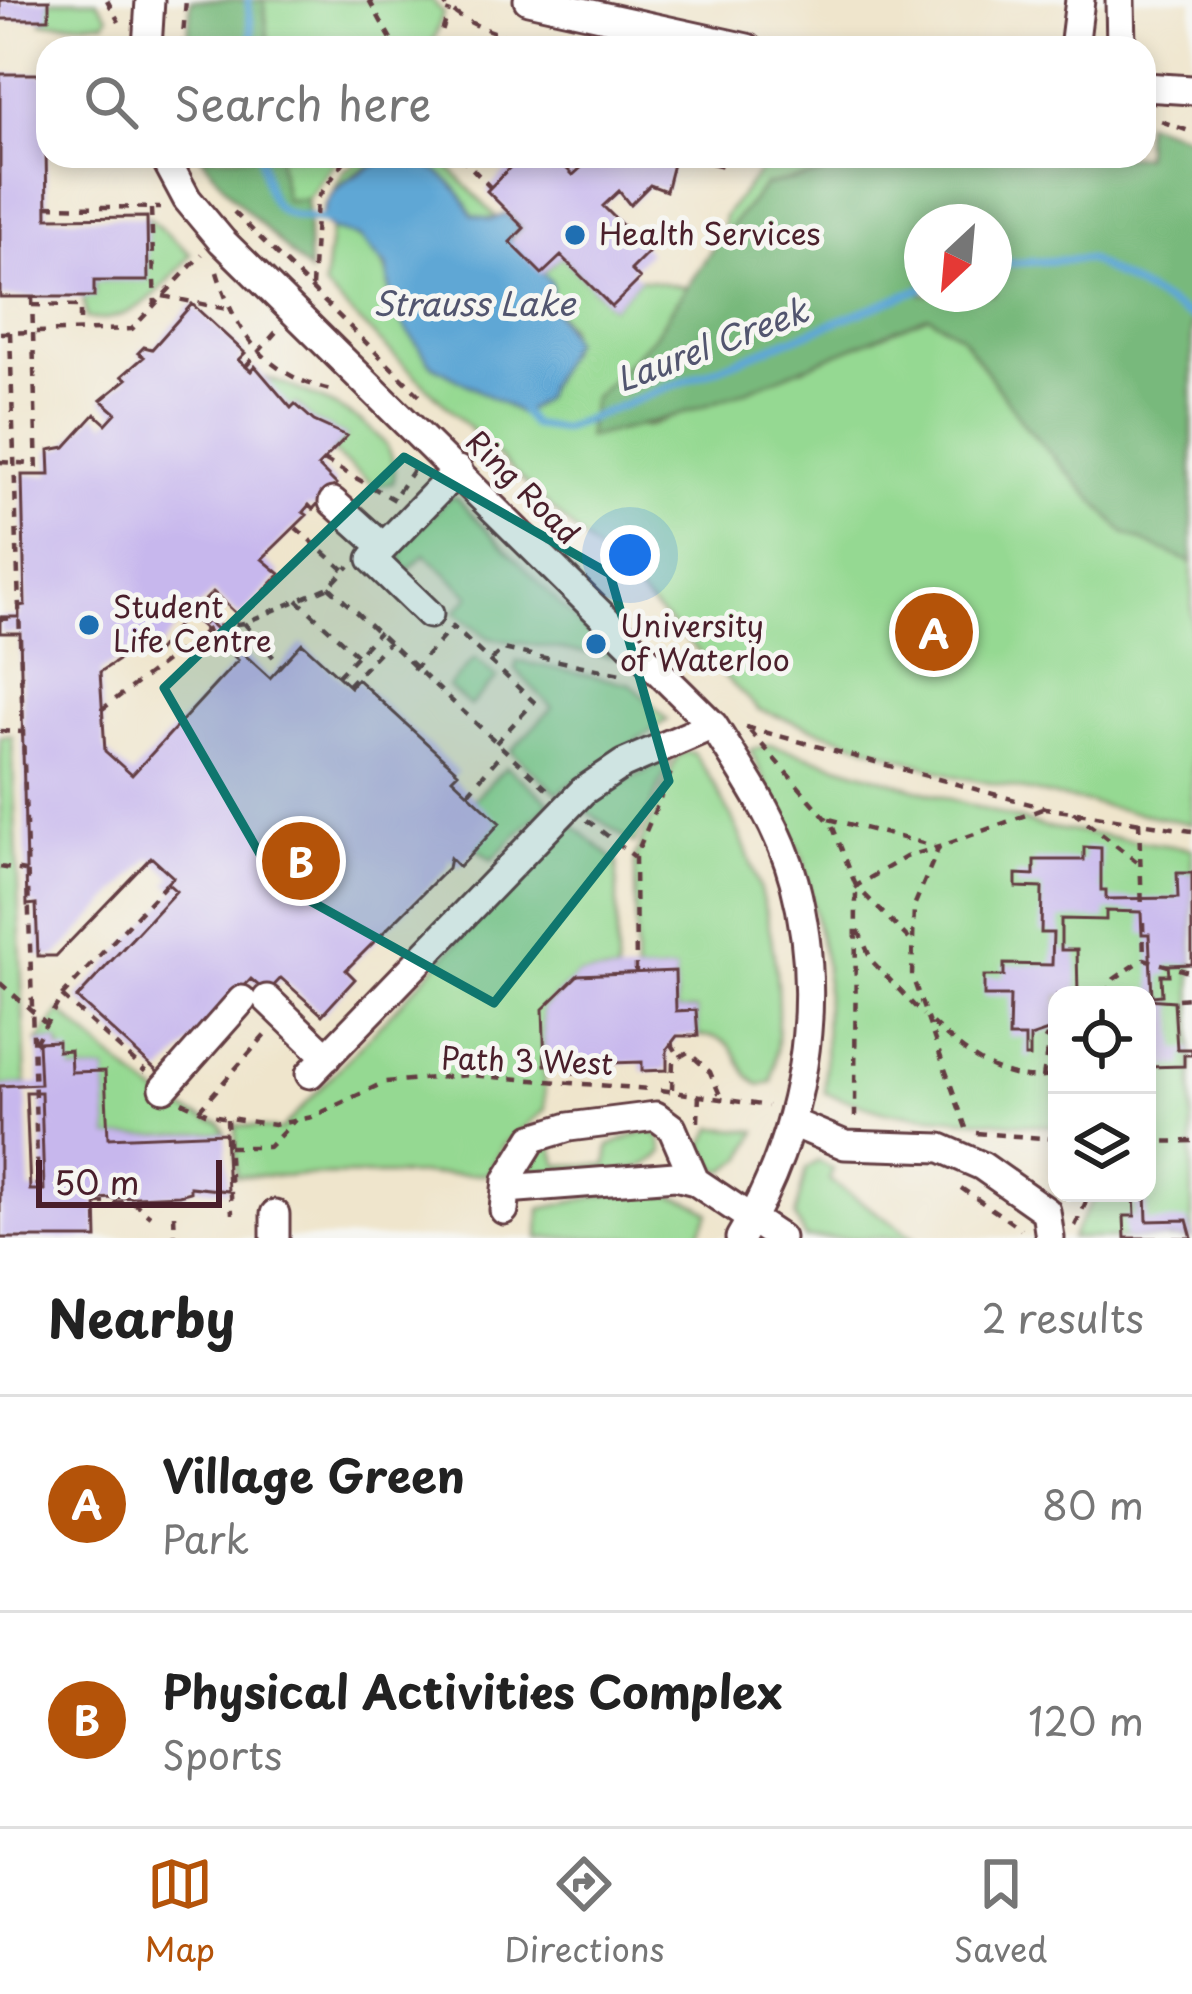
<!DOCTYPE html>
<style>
body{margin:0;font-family:"Playpen Sans",sans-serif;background:#f2f2f2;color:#222}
.controls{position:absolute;right:36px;bottom:36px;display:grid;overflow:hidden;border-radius:24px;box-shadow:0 6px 18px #0003}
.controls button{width:108px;height:108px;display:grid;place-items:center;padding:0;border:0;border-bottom:3px solid #e0e0e0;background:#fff;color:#222;font:60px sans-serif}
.compass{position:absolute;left:904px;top:204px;width:108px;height:108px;border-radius:50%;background:#fff;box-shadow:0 6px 18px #0003;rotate:206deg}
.scale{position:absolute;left:36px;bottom:30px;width:186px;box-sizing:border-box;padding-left:12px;border:6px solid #4a1f2b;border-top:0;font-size:33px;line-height:42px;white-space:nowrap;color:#4a1f2b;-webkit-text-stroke:9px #f6f6f2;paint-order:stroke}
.you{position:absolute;left:630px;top:555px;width:42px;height:42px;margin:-30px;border:9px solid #fff;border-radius:50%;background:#1a73e8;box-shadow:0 0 0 18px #1a73e833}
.badge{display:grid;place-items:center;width:78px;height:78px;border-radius:50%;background:#b45309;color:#fff;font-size:39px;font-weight:700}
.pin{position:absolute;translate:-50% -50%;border:6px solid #fff;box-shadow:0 3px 12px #0006}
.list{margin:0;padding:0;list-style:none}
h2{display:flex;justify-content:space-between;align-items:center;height:156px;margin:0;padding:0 48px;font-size:51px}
h2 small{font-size:39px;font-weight:400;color:#767676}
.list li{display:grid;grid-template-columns:78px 1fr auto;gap:36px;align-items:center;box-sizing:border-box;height:216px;padding:0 48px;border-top:3px solid #e0e0e0}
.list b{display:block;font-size:45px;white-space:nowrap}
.list p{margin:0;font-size:39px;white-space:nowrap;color:#767676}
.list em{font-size:39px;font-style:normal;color:#767676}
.icon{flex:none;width:66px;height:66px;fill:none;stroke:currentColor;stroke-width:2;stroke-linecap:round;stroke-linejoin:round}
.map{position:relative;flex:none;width:1192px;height:1238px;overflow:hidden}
.search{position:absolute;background:#fff;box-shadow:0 6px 18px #0003;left:36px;right:36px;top:36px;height:132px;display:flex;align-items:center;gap:30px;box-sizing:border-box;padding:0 42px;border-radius:36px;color:#767676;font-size:45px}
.sheet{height:588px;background:#fff}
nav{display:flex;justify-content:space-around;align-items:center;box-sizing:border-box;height:168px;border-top:3px solid #e0e0e0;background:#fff;font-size:33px;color:#767676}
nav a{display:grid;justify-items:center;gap:6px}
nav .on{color:#b45309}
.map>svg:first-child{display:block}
.green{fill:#95d992;stroke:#707c5e;stroke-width:3}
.forest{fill:#78b97c;stroke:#616c54;stroke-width:3;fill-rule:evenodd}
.water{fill:#5ea7d5;stroke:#546380;stroke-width:3}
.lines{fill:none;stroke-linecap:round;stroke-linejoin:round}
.stream{stroke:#5ea7d5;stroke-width:8}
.building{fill:#c7b7ed;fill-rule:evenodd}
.minor-casing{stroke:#633d43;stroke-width:33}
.path{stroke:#633d43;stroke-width:4.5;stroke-dasharray:9 9;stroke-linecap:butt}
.minor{stroke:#fff;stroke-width:27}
.path-bridge{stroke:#633d43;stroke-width:4.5;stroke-dasharray:9 9;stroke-linecap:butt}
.marked{fill:#0f766e;fill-opacity:0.2;stroke:#0f766e;stroke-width:9;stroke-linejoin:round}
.poi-dot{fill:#1f6fb2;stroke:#f6f6f2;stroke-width:4.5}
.labels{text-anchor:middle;stroke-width:10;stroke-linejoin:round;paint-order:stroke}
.poi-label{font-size:30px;fill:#4a1f2b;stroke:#f6f6f2;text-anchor:start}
.street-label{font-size:30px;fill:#4a1f2b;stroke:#f6f6f2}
.water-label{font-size:33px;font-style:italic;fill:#52556f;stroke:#f6f6f2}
</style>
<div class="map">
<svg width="1192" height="1238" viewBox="0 0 1192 1238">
<rect width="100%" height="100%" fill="#f6f6f2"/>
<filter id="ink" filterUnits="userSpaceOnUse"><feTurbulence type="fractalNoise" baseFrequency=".00833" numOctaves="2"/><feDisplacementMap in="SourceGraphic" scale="24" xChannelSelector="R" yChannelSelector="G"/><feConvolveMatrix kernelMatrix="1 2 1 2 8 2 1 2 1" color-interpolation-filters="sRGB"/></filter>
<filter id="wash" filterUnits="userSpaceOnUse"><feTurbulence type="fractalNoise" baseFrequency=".004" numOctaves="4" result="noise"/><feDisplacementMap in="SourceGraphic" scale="48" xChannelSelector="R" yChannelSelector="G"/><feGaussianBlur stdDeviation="2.7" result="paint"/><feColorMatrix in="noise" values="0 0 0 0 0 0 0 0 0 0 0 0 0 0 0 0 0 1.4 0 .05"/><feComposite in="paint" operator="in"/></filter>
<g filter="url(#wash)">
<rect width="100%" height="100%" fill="#efe5cc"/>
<path class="green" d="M49,0H97L108,16L105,22L42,23Z
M264,0H432L443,13L431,48H269Z
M278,156H339L307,199L286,201Z
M369,156H438L497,218C433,229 433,116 346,180C337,187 333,201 323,209L345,170Z
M772,156H844L820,175L765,185L722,237L724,216Z
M147,217L191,254C165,287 131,327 86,318L83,297L94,296V281L147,280Z
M331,229C365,231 394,264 389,297L432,364L521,414C548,396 563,360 569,329L553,307L551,283L542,274L561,256L612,307L640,279L687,287L655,335L593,399L646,427L928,315L961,336L1026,427L1124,532L1192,563V824L955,776L759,710L324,287Z
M267,378C307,392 409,428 393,483L375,486L332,452L346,436L314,421L296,404L291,408L269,388Z
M450,497L456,498L611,657L489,638L455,612L470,596L425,554L409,570L403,567L400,550Z
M475,658L497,678L470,706L448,687Z
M517,661L631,684L667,720L557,793L511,751L552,708L515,669Z
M0,736H12L26,1084L0,1086Z
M771,745L1043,827L1192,849V1238H1071L1097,1193H1147V995H1057V1127L885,1112L825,1093L826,968L803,859L750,750Z
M685,752L694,753C760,849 792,966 772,1082L760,1085C731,1070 746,1035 698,1036L696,1010L676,1011L675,971L636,973L635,857L677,757Z
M671,759L634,844L585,810L615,786Z
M506,767L550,802L492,860L476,848L474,799Z
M570,823L617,862V973L578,975L543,1009L545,1110L503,1145L488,1174L236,1176V1125L281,1130Z
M60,1011C108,1052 157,1109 220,1123L225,1133L108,1138L105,1071L71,1072L57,1041L38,1042Z
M714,1128L757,1131L744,1158L725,1171L716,1169L703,1145Z
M647,1130L659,1135L663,1152C641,1182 573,1170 538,1171L529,1163L539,1146L552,1145L558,1165H607L609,1146Z
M818,1161L833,1169L829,1180L914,1238H805L795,1217L806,1169Z
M613,1193C647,1194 681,1190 709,1213L697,1238H539L540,1209Z"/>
<path class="forest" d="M191,0H264L269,48H187Z
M1144,122L1192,137V563L1124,533L1026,427L961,336L929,316C816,360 707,416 587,437L593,399L655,335L713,248L765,185L820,175L844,156H1144ZM994,222V294H922V222Z
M201,156H278L286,200L307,199L309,272L232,196Z"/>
<path class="water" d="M391,157C430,160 458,181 472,215L491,220L506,214L521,228L509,238L552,283L553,307L572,341L541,401L521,414L432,365L392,309L387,267L359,237L331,229L322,219C325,185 363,172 391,157Z"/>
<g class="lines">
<path class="stream" d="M248,0L253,48
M260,156C272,212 271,215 329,220
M994,264L1087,259L1192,317
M520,408L532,425L562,429L922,288"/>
</g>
<g id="blocks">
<path class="building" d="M0,0H49V19H0Z
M0,74H45L47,218L147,217L148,281H94V297H0Z
M521,156H554L573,175L594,156H675L666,191L650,185L630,205L619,191L603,206L649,252L631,270L640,279L612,307L561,256L542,274L510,242L524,228L487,191Z
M681,156H723L720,166Z
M192,304L245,353L238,360L251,371L255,366L291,408L295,404L314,421L347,436L318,466L336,484L313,509L309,505L303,512L307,515L262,559L280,574L240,617L213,592L197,608L188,603L270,678L302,643L350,687L357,679L458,772L452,778L500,823L459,867L450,858L448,868L346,970L355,979L322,1015L281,978L267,993L251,979L161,1075L77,998L176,891L167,883L173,877L151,857L56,956H38L36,904L27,905L20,633H0V617H19V606L25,605L22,475H50L49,450L65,447L95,414L106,424L116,413L101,400L127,379L122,376L144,357L138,353L144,347L152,349ZM183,609L238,660L132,775L105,751L100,672L138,647L153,657L185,616Z
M1084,847L1101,848V890H1106V899L1178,898L1177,873H1192V964L1168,965L1169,975H1161L1162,995L1152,996L1149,934H1142L1141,912L1106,911V920L1061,919V950H1077L1078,995H1057V1028L1030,1037V1057H1025V1037H1009L1010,996H984V976H1004V964L1052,965L1053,933H1041L1042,888L1016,887V874L1034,875V860H1084Z
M675,971L676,1011L696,1010L698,1036H677L667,1049V1070L642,1071V1062L577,1064V1073H565L564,1065H545L543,1009L578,975Z
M1147,999L1174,1001L1177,1049H1192V1055H1184V1066L1147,1067Z
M58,1041V1051L70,1050L71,1072L105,1071L108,1138L225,1133L228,1191L190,1187V1192L179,1195L96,1199L97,1238H0V1086L40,1084L38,1042ZM26,1092H41L44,1190H30Z
M1146,1193L1147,1221L1187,1220L1192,1238H1125L1124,1216H1135L1134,1194Z"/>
</g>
</g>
<g filter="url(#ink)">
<use href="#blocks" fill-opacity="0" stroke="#633d43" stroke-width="3"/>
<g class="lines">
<g class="minor-casing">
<path id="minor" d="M528,0L747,48
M1120,0L1121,48
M147,48L150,0
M1074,48L1080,0
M1144,87L1192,90
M164,156L187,199L222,241L713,725C744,774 779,824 794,881C826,1001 804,1133 740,1238
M333,502L383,547
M429,614L372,559L458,470
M267,999L327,1057
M310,1074L583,791L623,764L713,725
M164,1088L242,1000
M793,1123L845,1145L941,1148L982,1166L1046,1211L1050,1238
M506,1189L675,1176L695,1181
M504,1210L507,1180L533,1138L569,1127L656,1116L672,1128L695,1181L780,1238
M275,1238V1214"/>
</g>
<path class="path" d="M107,0L119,22
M369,0L396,48
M441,0C464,29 520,40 556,48
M182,48L186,0
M437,48L449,10
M505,48L512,38
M1144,115L1192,132
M460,156L490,187
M47,206L160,208
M151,209L155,305
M234,212L422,398
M217,272C236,336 268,377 335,391
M312,287L317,199L348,156
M163,296L227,309
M32,297L37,475
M32,305L80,306V330
M10,332L38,1190
M0,333L132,329L202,254
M246,366L276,332
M324,460L395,500
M0,462L37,464
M398,492L415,467
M296,528L344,570
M329,587L549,791
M297,600L357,655
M186,606L210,628
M0,618H19
M244,623L281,666
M491,660L503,649L625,675
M413,670L453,627L534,702L494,745
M338,676L379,632
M348,685L389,642
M101,710L210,628L244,623L329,587L349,566
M746,727L1045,808L1192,831
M0,731L22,732
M750,731L832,825L856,886L855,1117
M468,793L502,753
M1073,812L1140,864
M829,819L934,846
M587,820L635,857
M1139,821L1142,911
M0,867L25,871
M1143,922L1144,959
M858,930L872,961L923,1015
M909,939L856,886L906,857L939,847
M636,973L635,857L672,770
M0,983L46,1023
M1105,995L1114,979L1144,959L1192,973
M62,996L146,1072
M1178,999L1192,998
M932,1023C970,1057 1004,1086 1057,1075
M1044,1037L1057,1044
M35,1043L62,996L173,877
M671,1043L678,1054
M1043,1078L1047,1051L1057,1039
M672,1089L673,1061L688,1052L710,1072L720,1095
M661,1090L768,1106
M182,1102L210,1115L274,1125L312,1117L385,1082L468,1075L649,1089
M199,1110L266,1034
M227,1119L232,1214
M698,1122L699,1093
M966,1128L912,976L914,906L939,847L1045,808
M976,1133L1057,1139
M1147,1142L1192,1141
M229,1147H269L295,1120
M961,1188L1021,1229
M96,1203L133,1202L150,1216
M174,1215L175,1238
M1075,1226L1090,1193"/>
<use href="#minor" class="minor"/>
<path class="path-bridge" d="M0,619L19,618"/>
</g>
</g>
<path class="marked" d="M404,457L610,574L669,781L494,1003L276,882L164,688Z"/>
<g class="poi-dot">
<circle cx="575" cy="235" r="12"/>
<circle cx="89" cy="625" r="12"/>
<circle cx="596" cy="644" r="12"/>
</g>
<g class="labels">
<g class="poi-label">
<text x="599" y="245">Health Services</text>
<text x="113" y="618">Student<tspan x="113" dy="34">Life Centre</tspan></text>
<text x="620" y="637">University<tspan x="620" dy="34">of Waterloo</tspan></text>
</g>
<g class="street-label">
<text transform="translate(522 488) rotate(45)" y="10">Ring Road</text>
<text transform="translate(527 1062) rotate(2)" y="10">Path 3 West</text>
</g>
<g class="water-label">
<text x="474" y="316">Strauss Lake</text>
<text transform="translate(712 345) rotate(-21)" y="12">Laurel Creek</text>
</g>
</g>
</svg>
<div class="controls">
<button><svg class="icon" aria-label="locate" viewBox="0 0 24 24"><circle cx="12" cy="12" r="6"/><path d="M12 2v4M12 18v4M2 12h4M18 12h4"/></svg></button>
<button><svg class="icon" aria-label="layers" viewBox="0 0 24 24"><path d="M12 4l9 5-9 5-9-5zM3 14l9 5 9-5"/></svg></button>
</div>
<svg class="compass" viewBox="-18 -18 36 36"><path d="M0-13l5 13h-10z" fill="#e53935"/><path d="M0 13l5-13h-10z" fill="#767676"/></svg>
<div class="scale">50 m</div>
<div class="you"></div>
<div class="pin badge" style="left:934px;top:632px">A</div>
<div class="pin badge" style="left:301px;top:861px">B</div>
<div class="search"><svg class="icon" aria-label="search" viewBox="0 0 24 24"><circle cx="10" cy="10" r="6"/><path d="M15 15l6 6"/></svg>Search here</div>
</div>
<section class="sheet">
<h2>Nearby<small>2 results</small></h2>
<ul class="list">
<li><span class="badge">A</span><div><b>Village Green</b><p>Park</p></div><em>80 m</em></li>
<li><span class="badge">B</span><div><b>Physical Activities Complex</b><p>Sports</p></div><em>120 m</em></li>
</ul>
</section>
<nav>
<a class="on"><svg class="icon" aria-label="map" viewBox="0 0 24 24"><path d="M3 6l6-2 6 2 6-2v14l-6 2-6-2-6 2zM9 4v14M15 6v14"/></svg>Map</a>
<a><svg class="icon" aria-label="directions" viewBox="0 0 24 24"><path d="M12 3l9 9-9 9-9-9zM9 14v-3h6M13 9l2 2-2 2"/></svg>Directions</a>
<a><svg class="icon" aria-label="saved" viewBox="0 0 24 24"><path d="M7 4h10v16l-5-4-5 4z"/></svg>Saved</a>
</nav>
